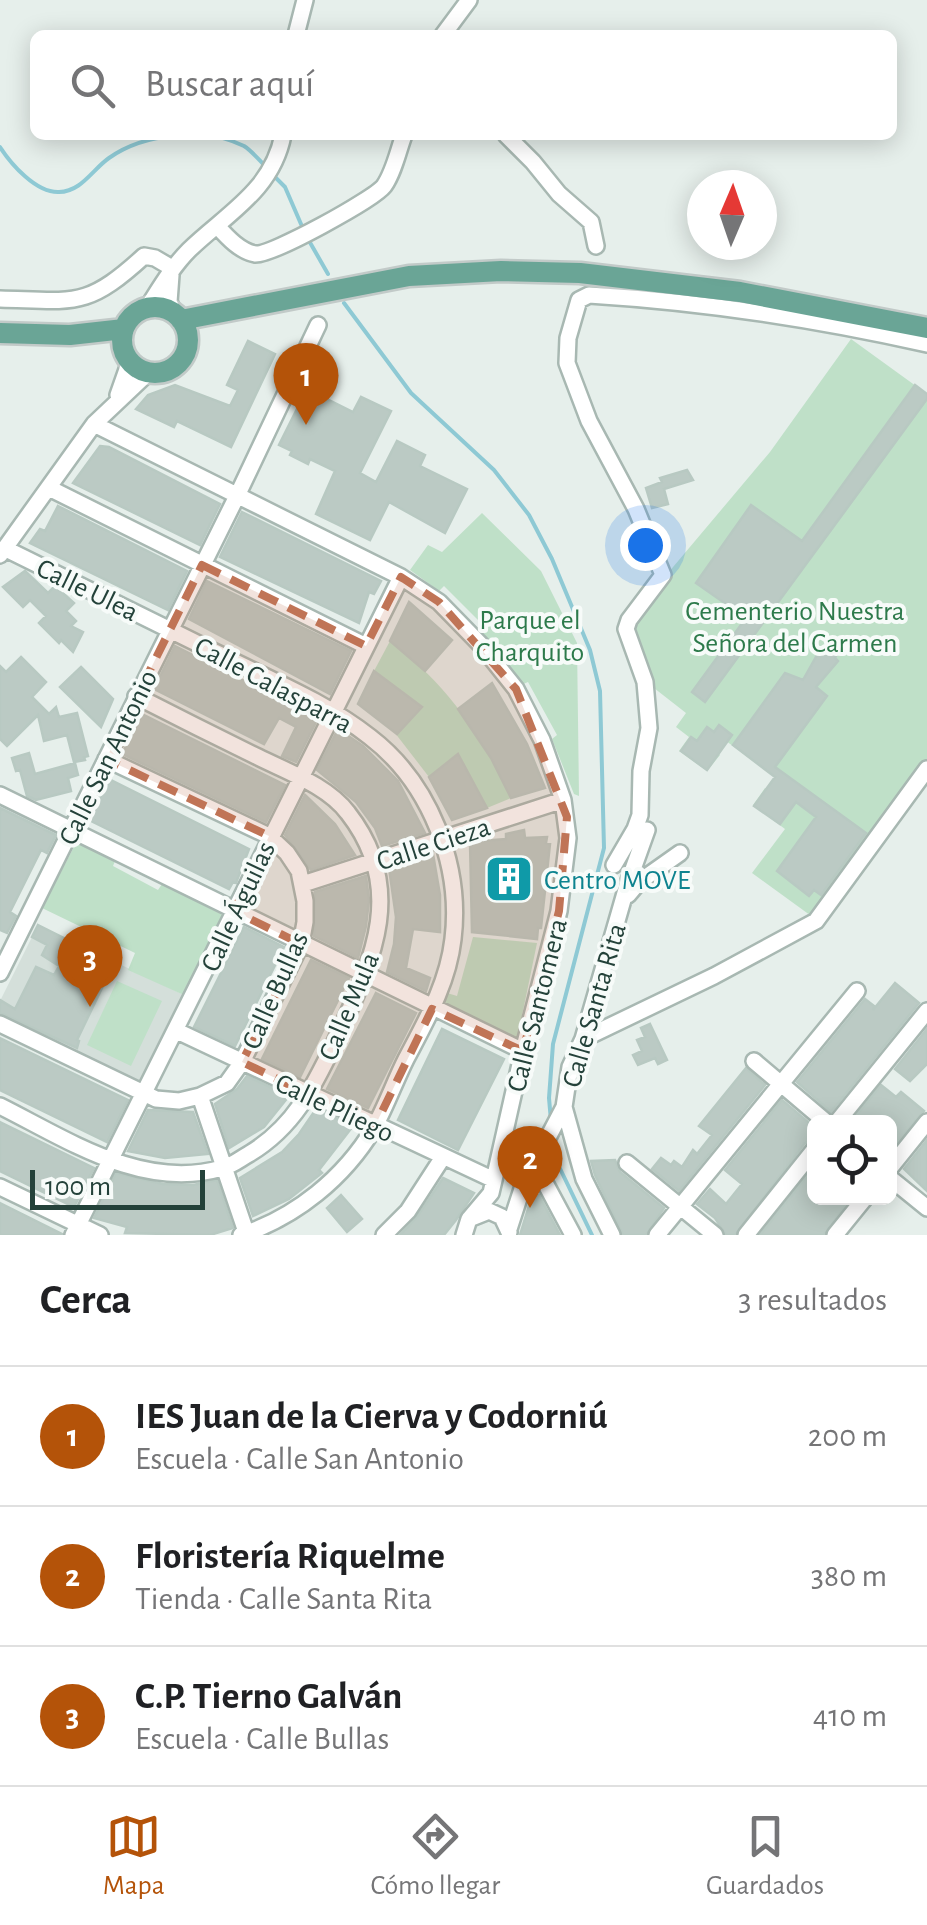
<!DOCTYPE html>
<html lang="es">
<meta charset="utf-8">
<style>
body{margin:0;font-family:"Alegreya Sans",sans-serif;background:#f6f6f6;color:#202124}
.controls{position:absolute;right:30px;bottom:30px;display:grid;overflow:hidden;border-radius:15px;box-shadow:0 5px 25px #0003}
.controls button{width:90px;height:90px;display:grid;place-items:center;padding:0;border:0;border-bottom:2px solid #e0e0e0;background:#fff;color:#202124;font:50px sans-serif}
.compass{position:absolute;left:687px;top:170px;width:90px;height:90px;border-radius:50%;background:#fff;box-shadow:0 5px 25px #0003;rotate:2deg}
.scale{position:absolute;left:30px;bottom:25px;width:175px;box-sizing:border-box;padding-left:10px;border:5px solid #24423a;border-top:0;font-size:28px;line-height:35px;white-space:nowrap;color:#24423a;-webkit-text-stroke:8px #f7fbf9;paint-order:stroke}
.you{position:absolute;left:645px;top:545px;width:35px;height:35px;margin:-25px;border:8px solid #fff;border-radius:50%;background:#1a73e8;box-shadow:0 0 0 15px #1a73e833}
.badge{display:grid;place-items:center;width:65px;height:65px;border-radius:50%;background:#b45309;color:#fff;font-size:32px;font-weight:700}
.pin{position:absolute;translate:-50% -82px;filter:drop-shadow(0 2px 5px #0008)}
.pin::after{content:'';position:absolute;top:52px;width:35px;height:30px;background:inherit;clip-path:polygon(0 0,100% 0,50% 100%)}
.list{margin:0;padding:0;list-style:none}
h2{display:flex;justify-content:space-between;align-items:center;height:130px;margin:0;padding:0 40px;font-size:42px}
h2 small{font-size:32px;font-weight:400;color:#757577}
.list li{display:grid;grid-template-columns:65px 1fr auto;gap:30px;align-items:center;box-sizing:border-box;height:140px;padding:0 40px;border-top:2px solid #e0e0e0}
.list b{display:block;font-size:38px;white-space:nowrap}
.list p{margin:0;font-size:32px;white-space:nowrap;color:#757577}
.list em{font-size:32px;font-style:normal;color:#757577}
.icon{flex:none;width:55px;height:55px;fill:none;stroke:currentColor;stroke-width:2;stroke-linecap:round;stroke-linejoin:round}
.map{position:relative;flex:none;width:927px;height:1235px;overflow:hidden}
.search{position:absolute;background:#fff;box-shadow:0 5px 25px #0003;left:30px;right:30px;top:30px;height:110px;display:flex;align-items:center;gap:25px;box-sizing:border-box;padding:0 35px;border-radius:15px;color:#757577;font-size:38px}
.sheet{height:550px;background:#fff}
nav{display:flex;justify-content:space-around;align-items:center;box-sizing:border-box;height:140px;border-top:2px solid #e0e0e0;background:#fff;font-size:28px;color:#757577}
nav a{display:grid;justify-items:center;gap:5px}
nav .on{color:#b45309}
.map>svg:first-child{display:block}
.built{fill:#d4dfda}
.green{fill:#bfe0c8}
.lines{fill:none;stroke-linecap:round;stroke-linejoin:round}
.stream{stroke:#8ec9d4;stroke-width:4}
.building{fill:#bbcac4;stroke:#b8c9c2;stroke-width:2.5}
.minor-casing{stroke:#a8b8b2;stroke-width:20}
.major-casing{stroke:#c2cac8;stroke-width:25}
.minor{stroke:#fff;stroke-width:15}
.major{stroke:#6aa596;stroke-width:20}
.marked{fill:#c07456;fill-opacity:0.2;stroke:#c07456;stroke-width:8;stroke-dasharray:20 12;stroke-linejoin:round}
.labels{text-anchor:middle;stroke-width:8;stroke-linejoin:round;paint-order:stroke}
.street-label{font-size:28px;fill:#24423a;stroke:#f7fbf9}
.park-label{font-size:28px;fill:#2d7a4b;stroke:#f7fbf9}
.culture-label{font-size:28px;fill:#0d838f;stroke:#f7fbf9;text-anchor:start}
</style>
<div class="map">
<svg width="927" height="1235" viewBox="0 0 927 1235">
<rect width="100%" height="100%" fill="#e6efeb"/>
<path class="built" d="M38,925L186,996L141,1084L0,1013V1001Z"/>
<path class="green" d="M851,339L927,394V762L814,918L752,873L785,829L753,805L765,788L771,792L779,780L722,738L713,749L720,755L707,771L679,751L689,737L676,727L686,713L654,688L631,630L633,622L672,577L668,573L770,452Z
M482,513L541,571L577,643L579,796L574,794L552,739L557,735L528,682L521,685L478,630L483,625L444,586L439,591L410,570L428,545L442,552Z
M390,641C443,681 485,737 511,798L487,808L458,755L429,777L395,733L422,706L374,671Z
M76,843L115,861L113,866L158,890L162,884L225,916L186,996L128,970L135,953L42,908Z
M473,937L537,943L517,1040L443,1006L447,993L457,996Z
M117,981L162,1001L131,1066L87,1045Z"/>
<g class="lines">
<path class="stream" d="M0,147C11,164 36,193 59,192C81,192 93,169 109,158C144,133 206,127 244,146C252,151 259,160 266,167
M272,174L285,187L304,231
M308,239L328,274
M344,303L411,393L494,470L529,515L552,559L590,650L600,691L604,848L553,1044L549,1098L551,1121
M552,1140L553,1154L592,1235"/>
</g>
<path class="building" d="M248,341L275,354L231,447L177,421L174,427L136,409L148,395L175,385L230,406L238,390L227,385Z
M915,385L927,394V399L705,702L692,692L746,618L696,583L751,505L802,541Z
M307,389L353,412L361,397L391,411L360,473L376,482L397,441L425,455L420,466L467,489L445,533L389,502L370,540L316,514L335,471L310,459L308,464L290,455L292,451L279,445Z
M100,446L109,447L220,504L200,545L73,483Z
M687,470L693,480L664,489L668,504L652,508L646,488L662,482L660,478Z
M58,506L187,571L168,610L30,543L40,529L45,531Z
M242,512L381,581L374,594L369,592L359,623L220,557Z
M25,571L48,593L55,586L74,603L66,611L76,621L71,626L83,632L73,652L61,640L59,643L39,623L46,616L30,600L23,607L3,587Z
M207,581L351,651L330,694L189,619Z
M409,602L452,640L425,671L390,641Z
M175,646L318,718L296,762L282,756L296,727L279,718L264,744L154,689Z
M821,648L836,656L835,658L838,661L816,687L827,696L775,767L866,833L821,895L814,890L809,896L777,871L816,817L796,802L780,824L754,806L775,777L733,745L785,673L803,680Z
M21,657L46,682L32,697L49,714L56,707L59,717L77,713L88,756L84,757L85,760L74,762L67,735L44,741L38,715L7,746L0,739V666L6,672Z
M81,667L113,699L101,727L60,687Z
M374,671L422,707L397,734L358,704Z
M492,683L527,744L545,788L511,798L491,758L458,709Z
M142,714L285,785L266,822L122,754Z
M719,725L732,735L707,770L681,751L691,737L697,741L707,727L714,732Z
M338,729L363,746L398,781L425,833L382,846L375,828L356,802L317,770Z
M29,753L35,774L75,763L78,775L68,778L71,791L36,800L27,796L20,770L16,771L12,758Z
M458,754L487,808L452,820L429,777Z
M109,779L249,849L236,883L233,882L229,889L89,820Z
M305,795L335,824L355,855L311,870L285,835Z
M0,808L56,835L47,853L41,850L10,912L16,916L7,933L0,930Z
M524,830L525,838L547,837L546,843L550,844L541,928H538L537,939L472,932L470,842L506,839V834Z
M433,854L440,895V932L413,929L406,968L430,978L426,991L387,972L394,944L396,917L389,868Z
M366,876L369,900L366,926L358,958L314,936L315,892Z
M38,925L114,963L77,1040L79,1041L77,1048L0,1013V1000L15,1009L36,967L54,975L59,966L42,955L47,945L32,937Z
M244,927L284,947L235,1046L194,1027Z
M311,960L349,978L300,1077L262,1059Z
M895,983L919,1003L831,1112L797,1082L865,999L874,1006L873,1010Z
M376,993L416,1013L368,1108L327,1089Z
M650,1024L667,1060L658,1064L655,1058L638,1065L633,1055L642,1051L637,1040L645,1037L641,1028Z
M442,1029L504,1059L458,1150L398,1120Z
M927,1029V1064L910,1081L895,1069Z
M0,1038L128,1100L107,1142L0,1090Z
M746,1068L765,1085L679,1191L652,1169L661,1158L671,1165L674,1161L682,1167L693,1150L697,1154L712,1135L699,1126Z
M247,1076L289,1096L264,1127L229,1148L215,1104L237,1089Z
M881,1085L896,1097L901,1092L924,1111L890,1151V1122H851Z
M782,1100L814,1127V1139L805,1143L735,1235H726L715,1218L697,1204L710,1189L726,1204L742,1184L725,1170Z
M316,1109L353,1126L319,1170L322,1173L289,1199L253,1216L240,1178L282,1152L299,1134Z
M148,1110L193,1112L208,1154L165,1158L128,1151Z
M0,1122L94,1168L74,1207L0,1171Z
M927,1140V1191L904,1169Z
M615,1160L620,1172L664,1208L646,1235H623L595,1175L591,1161Z
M814,1167V1198H851L824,1235H760Z
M116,1173L163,1184L193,1185L217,1180L233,1228L210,1235L125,1233L127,1227L94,1218Z
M443,1178L474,1193L456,1220L444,1235H400L417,1217Z
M341,1195L362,1219L347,1232L327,1208Z
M539,1195L560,1235H520L532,1196Z
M0,1203L62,1234V1235H0Z"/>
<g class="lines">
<g class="minor-casing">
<path id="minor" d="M296,35L305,0
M443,35L469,0
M506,135L533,162L559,194L591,222L596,246
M218,227C228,238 240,251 255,254C271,256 374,199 384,186C394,172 398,151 404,135
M171,275L169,302L175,314
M0,299C75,301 86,309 144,256L155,258L172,268
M147,308C160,288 172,267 189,250C226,214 272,191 283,135
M118,395L130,361
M94,424L401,577L439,602L481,645L516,689L542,740L563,800L568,838L559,911L523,1051L494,1180L491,1193L469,1219
M49,488L366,646
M6,549C81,586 156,623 231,660C278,683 328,704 370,737C430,783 462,865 453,939C448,983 426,1021 406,1059C395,1081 386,1106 374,1128C344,1178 296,1217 241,1235
M0,555L94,424L149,372
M0,795L523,1051
M614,865L635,829L640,815L641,771L649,728L645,682L626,629L629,620L663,575L636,509L589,421L567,363L568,338L579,300L589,295C703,302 816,319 927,344
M303,884L563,800
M628,895L639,882L680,853
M0,973L237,496L318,325
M0,1024L156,1099L179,1101L200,1096L227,1083L242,1062L301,944L305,922V901L299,871L287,853L269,836L106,759
M177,1031L494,1180
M583,1039L714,976L816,921L927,769
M754,1061L826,1122
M200,1096L247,1235
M0,1106C68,1140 143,1191 222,1168C232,1166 240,1159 249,1154C294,1127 313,1088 335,1042C370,965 409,891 348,813C328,786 288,772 258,757C217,737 177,717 136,696
M564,1107L584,1179L612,1235
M837,1122L927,1011
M627,1163L715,1235
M531,1165L543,1179L573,1235
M890,1168L927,1122
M890,1178L927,1208
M0,1187L100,1235
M509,1229L532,1158L542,1149L564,1107L570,1067L583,1039L627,886L647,830
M73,1235L401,577
M384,1235L408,1211L443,1157
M464,1235L469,1219L489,1211L502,1217L509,1232
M657,1235L857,991
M746,1235L814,1150
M835,1235L865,1198"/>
</g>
<g class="major-casing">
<path id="major" d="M122 340a33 33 0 1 1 66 0a33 33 0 1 1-66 0Z
M181,320L409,276L501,271L580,273L740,292L927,328
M0,333L70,335L124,329"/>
</g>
<use href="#minor" class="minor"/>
<use href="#major" class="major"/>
</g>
<path class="marked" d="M202,565L366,646L401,577L439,602L516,689L567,817L559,911L523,1051L432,1009L375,1126L242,1062L301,944L234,911L269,836L106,759Z"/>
<defs>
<g id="building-square" transform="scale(2.5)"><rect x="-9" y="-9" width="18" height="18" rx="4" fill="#0f9aa8" stroke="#f7fbf9"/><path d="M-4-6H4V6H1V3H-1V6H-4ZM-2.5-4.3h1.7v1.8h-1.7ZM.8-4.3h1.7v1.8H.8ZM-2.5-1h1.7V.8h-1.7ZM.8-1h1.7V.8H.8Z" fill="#fff"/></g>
</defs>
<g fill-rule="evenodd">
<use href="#building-square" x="509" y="879"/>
</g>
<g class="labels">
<g class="street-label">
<text transform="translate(88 589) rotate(26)" y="10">Calle Ulea</text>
<text transform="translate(274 684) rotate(28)" y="10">Calle Calasparra</text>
<text transform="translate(107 757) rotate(-64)" y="10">Calle San Antonio</text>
<text transform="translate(433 843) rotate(-18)" y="10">Calle Cieza</text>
<text transform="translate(237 906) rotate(-65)" y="10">Calle Águilas</text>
<text transform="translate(274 990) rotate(-66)" y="10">Calle Bullas</text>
<text transform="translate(536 1005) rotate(-76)" y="10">Calle Santomera</text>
<text transform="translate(593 1005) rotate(-74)" y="10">Calle Santa Rita</text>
<text transform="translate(348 1006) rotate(-67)" y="10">Calle Mula</text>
<text transform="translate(335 1107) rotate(25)" y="10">Calle Pliego</text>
</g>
<g class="park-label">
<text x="795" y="620">Cementerio Nuestra<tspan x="795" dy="32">Señora del Carmen</tspan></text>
<text x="530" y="629">Parque el<tspan x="530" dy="32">Charquito</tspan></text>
</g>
<g class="culture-label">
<text x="544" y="889">Centro MOVE</text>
</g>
</g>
</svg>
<div class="controls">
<button><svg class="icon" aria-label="locate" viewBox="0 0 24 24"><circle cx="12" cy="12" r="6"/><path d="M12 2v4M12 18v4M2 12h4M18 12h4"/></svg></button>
</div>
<svg class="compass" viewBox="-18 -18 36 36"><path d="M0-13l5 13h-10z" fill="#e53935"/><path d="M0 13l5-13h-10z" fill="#757577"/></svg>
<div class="scale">100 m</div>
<div class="you"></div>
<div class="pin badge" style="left:306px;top:425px">1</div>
<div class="pin badge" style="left:530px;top:1208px">2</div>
<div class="pin badge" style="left:90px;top:1007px">3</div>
<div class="search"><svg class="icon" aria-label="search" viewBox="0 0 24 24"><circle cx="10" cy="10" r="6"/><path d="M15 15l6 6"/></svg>Buscar aquí</div>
</div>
<section class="sheet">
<h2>Cerca<small>3 resultados</small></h2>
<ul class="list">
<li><span class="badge">1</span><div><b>IES Juan de la Cierva y Codorniú</b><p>Escuela · Calle San Antonio</p></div><em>200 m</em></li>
<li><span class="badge">2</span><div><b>Floristería Riquelme</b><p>Tienda · Calle Santa Rita</p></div><em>380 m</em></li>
<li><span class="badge">3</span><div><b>C.P. Tierno Galván</b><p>Escuela · Calle Bullas</p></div><em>410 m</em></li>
</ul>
</section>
<nav>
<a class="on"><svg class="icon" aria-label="map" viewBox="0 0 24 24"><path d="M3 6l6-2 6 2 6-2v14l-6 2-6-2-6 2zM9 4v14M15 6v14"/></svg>Mapa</a>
<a><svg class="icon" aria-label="directions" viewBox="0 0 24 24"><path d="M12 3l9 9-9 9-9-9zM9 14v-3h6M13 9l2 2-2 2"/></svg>Cómo llegar</a>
<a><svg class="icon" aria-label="saved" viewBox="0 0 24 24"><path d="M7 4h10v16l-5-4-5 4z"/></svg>Guardados</a>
</nav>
